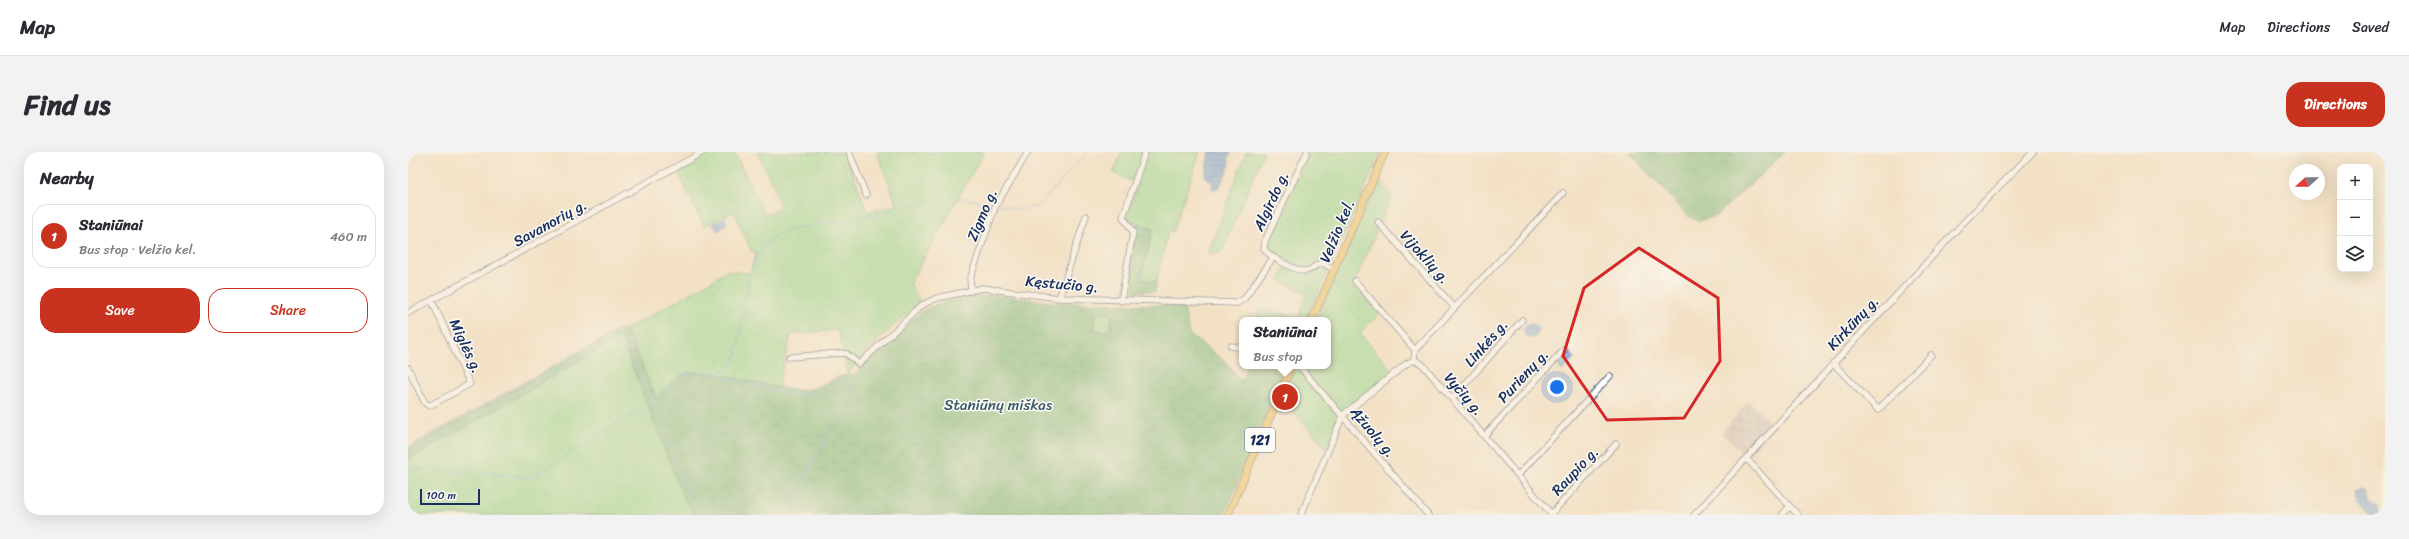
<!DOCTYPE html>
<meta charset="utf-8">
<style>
body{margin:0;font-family:Sriracha,sans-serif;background:#f2f2f3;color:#2b2b33}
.controls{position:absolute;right:12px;top:12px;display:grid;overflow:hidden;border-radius:8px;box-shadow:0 4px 16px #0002}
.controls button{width:36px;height:36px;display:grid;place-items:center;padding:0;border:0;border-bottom:1px solid #e1e1e2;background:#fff;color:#2b2b33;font:20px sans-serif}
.compass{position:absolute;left:1881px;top:12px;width:36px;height:36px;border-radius:50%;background:#fff;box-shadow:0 4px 16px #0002;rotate:249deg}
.scale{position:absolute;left:12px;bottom:10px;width:60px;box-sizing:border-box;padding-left:4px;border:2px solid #1b2f5e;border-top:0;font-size:11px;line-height:14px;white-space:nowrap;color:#1b2f5e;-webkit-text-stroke:3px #fdfcf7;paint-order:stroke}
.you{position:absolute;left:1149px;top:235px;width:14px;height:14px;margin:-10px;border:3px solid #fff;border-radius:50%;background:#1a73e8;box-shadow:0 0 0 6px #1a73e833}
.badge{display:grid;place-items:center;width:26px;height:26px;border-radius:50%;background:#c8321e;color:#fff;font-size:13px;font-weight:700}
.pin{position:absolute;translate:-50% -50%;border:2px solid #fff;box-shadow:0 1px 4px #0006}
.popup{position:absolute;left:831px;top:165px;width:92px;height:52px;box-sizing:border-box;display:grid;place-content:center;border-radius:8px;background:#fff;filter:drop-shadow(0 1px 3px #0005);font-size:13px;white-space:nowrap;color:#7c7c81}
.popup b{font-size:15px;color:#2b2b33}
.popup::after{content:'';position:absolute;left:50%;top:100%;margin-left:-8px;border:8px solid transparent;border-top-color:#fff}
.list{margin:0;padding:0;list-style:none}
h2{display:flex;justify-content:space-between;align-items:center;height:52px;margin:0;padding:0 16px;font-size:17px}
h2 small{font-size:13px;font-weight:400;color:#7c7c81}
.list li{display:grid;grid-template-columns:26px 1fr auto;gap:12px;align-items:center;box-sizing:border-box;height:64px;margin:0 8px 8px;padding:0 8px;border:1px solid #e1e1e2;border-radius:16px}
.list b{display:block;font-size:15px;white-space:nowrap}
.list p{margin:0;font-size:13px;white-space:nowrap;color:#7c7c81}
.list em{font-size:13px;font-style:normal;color:#7c7c81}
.actions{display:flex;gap:8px;padding:12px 16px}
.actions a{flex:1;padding:9px 0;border:1px solid #c8321e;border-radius:16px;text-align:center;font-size:14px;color:#c8321e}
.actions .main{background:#c8321e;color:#fff}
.icon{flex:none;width:22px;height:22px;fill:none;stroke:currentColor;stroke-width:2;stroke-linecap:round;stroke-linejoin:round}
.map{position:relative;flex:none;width:1977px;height:363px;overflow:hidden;border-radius:16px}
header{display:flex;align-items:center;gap:24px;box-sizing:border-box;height:56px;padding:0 20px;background:#fff;border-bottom:1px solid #e1e1e2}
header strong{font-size:19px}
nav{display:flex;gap:22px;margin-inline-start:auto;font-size:14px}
.intro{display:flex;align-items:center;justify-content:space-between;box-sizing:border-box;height:96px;padding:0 24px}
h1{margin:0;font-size:28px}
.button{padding:10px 18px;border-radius:16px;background:#c8321e;color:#fff;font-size:14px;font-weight:700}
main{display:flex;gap:24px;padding:0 24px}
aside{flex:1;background:#fff;border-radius:16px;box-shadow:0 4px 16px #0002}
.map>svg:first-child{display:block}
.industrial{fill:url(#industrial-grid)}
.grass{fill:url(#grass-dots);stroke:#58867a}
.forest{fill:url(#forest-crowns);stroke:#4a766f;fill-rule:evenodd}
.water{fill:url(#water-rules);stroke:#46689c}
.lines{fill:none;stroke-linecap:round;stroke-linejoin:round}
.stream{stroke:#70a0da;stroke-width:1}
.minor-casing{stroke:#3b4a6e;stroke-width:7}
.major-casing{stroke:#3b4a6e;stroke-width:8}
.minor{stroke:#fff;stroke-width:5.5}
.major{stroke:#edc569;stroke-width:7}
.marked{fill:none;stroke:#d62828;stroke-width:3;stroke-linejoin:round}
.labels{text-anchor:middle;stroke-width:3;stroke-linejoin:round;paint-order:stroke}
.shield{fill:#fdfcf7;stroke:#5f6c8c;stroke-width:1}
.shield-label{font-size:14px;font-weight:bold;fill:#1b2f5e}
.street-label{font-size:15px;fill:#1b2f5e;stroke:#fdfcf7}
.park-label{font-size:15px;fill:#3a5a6c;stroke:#fdfcf7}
</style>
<header>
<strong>Map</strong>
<nav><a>Map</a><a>Directions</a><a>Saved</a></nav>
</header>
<div class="intro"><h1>Find us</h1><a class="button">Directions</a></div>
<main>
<aside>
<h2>Nearby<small></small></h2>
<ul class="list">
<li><span class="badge">1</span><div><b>Staniūnai</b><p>Bus stop · Velžio kel.</p></div><em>460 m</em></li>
</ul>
<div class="actions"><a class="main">Save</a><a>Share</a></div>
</aside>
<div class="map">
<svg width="1977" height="363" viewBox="0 0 1977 363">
<defs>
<pattern id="industrial-grid" width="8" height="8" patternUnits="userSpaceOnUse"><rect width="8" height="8" fill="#cfc0bb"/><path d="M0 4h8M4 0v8" fill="none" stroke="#b1a5a3"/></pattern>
<pattern id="grass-dots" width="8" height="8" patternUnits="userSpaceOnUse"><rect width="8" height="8" fill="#96dd97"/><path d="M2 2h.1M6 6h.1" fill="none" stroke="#81be85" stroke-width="1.8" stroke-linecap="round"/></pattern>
<pattern id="forest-crowns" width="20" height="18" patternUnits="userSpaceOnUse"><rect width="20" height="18" fill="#78bc80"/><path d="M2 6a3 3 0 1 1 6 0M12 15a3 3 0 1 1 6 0" fill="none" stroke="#62996c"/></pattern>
<pattern id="water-rules" width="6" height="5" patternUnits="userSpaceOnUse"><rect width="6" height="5" fill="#70a0da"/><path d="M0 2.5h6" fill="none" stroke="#5b83b4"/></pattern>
</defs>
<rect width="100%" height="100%" fill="#fdfcf7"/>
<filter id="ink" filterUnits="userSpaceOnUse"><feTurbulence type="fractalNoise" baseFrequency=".025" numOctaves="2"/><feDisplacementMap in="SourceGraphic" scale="8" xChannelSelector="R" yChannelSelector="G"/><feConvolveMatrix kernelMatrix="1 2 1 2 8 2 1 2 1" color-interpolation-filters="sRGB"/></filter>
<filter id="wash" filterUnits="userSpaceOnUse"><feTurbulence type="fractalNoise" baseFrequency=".012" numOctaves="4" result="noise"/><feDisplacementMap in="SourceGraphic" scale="16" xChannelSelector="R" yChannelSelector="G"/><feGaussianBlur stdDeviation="0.9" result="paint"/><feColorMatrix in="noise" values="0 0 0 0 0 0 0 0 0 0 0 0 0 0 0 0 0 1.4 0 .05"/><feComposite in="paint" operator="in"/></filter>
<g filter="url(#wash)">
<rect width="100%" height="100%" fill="#f3e1c6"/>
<path class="industrial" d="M1340,249L1367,274L1339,305L1314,281Z"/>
<path class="grass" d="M301,0H326L357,63L372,55L365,33L349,0H436L460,60L489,53L469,0H576L502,131L512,150L456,201L440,222L430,178L383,182L370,236L295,220L276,222L248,246L221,183L217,178L293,135L319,119L342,121L348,101L343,99L326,59L296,74L269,18Z
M714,0H792L764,80L760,79L748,130L733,127L745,77L718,67L730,32L705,21Z
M838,0H856L814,99L808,102L800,101Z
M902,0H973L898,168H849L851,157L891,165L898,141L872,129L881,108L866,101L859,94Z
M970,27L984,43L946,131L972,161L952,181L985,220L932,264L918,296L874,246L888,214H920V168H908Z
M687,161L703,162V176L699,180L686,178Z
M213,185L275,344L286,363H0V308Z
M862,214H879L873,228Z"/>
<path class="forest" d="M1221,0H1377L1308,64L1291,69L1280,64Z
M729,72L745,77L733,127L748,130L747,140L716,138Z
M591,143L642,150L776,154L781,182L818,210L831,227H836L837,217L843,214H862L873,228L816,363H286L275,344L213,185L0,308V296L212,177L217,178L221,183L248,246C256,239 266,226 276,222C299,213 366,240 397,238C414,237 430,220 446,223L461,207L514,159C537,147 565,144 591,143ZM687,161L703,162V176L699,180L686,178Z"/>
<path class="water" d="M801,0H824L820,6L822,13L811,35L807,37L803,36L805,31L797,24Z
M317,66L319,72L310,79L305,72Z
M1116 179a7 7 0 1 1 14 0a7 7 0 1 1-14 0Z
M1159,200L1164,202L1166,207L1154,219L1148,211Z
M1956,335L1960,337L1962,346L1972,351L1973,363H1966L1952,347L1949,337Z"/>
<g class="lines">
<path class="stream" d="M1334,0L1351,18L1368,0
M545,45L582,51
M592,53L611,58L630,54L680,0
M498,55L525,48
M215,184L290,363
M314,222L319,226C346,233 382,248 411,239C420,236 430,229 439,225
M0,300L211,180
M0,316L63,320
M72,321L123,325L241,253L271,225L285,221H313L323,212L329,201C334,175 338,117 353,97C359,88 369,83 378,79L487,58
M379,363L381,356L445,235L446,230"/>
</g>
</g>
<g filter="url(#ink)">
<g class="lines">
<g class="minor-casing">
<path id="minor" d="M441,0L458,43
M899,0L857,89L856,96C859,104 888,119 897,119C903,119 907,112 914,111L926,117
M970,70L1046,155
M947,129L1007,198L1006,208
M563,139L562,127L587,55L620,0
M651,146L678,64
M713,149L725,80L715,65L737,0
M0,161L295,0
M823,194L834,196
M1007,198C1056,145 1106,94 1155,41
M381,205L434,201L439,202L451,212L514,153L529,146L575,136L651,146L829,151L836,147L865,106
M1425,211L1470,258L1523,203
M891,214L1020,363
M0,216L17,251L21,254L62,232L24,149
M1044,247L1114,168
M1076,284L1156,198
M1338,306L1390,363
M1110,323L1202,224
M1143,362L1208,292
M893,363L935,263L998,212L1006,208L1014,212L1144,363
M1286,363L1555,71L1625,0
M1374,363L1382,354"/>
</g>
<g class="major-casing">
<path id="major" d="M904,168L977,0
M820,363L884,214"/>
</g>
<use href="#minor" class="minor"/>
<use href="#major" class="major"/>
</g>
</g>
<path d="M0 0H1977V363H0ZM1231,96L1310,146L1312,209L1276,266L1199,268L1155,204L1176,136Z" fill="#f3e1c6" fill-opacity=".55" fill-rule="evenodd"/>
<path class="marked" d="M1231,96L1310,146L1312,209L1276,266L1199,268L1155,204L1176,136Z"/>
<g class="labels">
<rect class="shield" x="837" y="276" width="30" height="24" rx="3"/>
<g class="shield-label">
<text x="852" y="293">121</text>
</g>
<g class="street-label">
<text transform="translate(863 49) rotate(-65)" y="5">Algirdo g.</text>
<text transform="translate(574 63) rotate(-67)" y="5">Zigmo g.</text>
<text transform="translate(142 71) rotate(-29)" y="5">Savanorių g.</text>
<text transform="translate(929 79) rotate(-67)" y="5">Velžio kel.</text>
<text transform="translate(1017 105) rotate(48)" y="5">Vijoklių g.</text>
<text transform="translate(654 132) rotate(5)" y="5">Kęstučio g.</text>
<text transform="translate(1445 171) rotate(-47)" y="5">Kirkūnų g.</text>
<text transform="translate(1078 191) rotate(-49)" y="5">Linkės g.</text>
<text transform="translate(58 194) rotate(65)" y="5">Miglės g.</text>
<text transform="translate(1115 224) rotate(-47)" y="5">Purienų g.</text>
<text transform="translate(1056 242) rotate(49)" y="5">Vyčių g.</text>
<text transform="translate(965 280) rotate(50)" y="5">Ąžuolų g.</text>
<text transform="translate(1167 319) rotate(-47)" y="5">Raupio g.</text>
</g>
<g class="park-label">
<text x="590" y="258">Staniūnų miškas</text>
</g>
</g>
</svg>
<div class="controls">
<button>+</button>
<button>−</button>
<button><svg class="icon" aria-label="layers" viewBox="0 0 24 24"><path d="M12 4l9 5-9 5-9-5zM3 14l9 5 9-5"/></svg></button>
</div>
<svg class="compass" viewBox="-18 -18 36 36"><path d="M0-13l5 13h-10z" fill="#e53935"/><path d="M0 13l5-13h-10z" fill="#7c7c81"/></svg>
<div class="scale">100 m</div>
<div class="you"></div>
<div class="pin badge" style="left:877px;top:245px">1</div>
<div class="popup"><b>Staniūnai</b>Bus stop</div>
</div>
</main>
